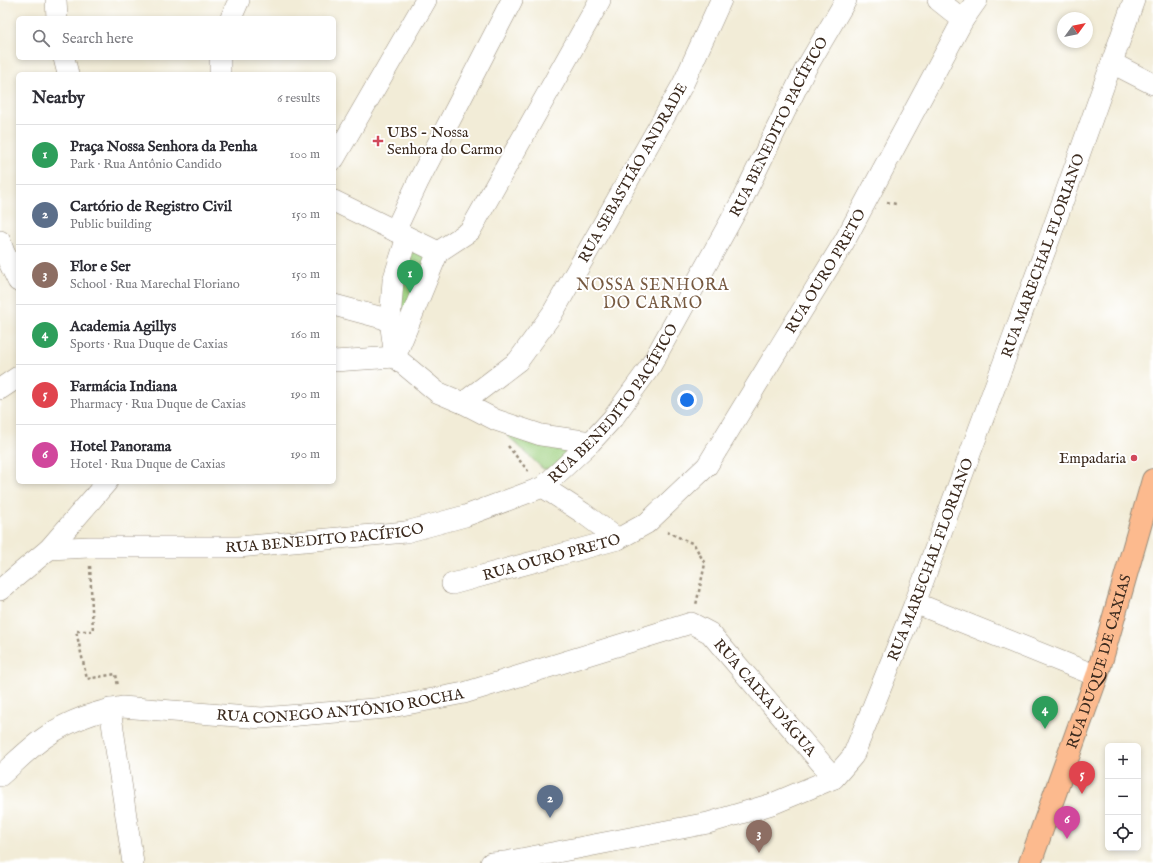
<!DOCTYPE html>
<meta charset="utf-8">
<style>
body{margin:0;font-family:"IM FELL English",serif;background:#f7f7f7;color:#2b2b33}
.controls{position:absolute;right:12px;bottom:12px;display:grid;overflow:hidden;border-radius:6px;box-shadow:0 2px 6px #0003}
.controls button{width:36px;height:36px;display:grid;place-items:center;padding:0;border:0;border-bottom:1px solid #e1e1e2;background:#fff;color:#2b2b33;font:20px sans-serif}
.compass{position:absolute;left:1057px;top:12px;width:36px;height:36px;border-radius:50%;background:#fff;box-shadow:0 2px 6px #0003;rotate:57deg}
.you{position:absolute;left:687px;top:400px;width:14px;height:14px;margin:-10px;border:3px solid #fff;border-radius:50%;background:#1a73e8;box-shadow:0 0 0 6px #1a73e833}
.badge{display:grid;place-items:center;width:26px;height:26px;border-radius:50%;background:#b45309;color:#fff;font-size:13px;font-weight:700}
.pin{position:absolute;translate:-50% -33px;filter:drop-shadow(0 1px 2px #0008)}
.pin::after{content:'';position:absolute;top:21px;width:14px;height:12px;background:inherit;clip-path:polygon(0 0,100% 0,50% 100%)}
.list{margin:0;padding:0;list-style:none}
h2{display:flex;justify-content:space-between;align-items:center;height:52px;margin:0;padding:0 16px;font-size:17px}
h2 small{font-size:13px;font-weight:400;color:#7c7c81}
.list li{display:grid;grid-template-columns:26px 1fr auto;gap:12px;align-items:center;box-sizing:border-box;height:60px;padding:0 16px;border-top:1px solid #e1e1e2}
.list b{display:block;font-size:15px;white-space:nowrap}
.list p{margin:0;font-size:13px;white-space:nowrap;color:#7c7c81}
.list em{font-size:13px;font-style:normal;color:#7c7c81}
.icon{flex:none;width:22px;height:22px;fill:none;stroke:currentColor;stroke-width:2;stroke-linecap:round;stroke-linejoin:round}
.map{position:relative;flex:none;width:1153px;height:863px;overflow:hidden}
.search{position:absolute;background:#fff;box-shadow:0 2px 6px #0003;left:16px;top:16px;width:320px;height:44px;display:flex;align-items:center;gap:10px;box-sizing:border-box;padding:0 14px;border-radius:6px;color:#7c7c81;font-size:15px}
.panel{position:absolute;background:#fff;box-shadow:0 2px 6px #0003;left:16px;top:72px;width:320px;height:412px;border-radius:6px}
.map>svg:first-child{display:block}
.green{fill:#9ed080;stroke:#6c7d4f}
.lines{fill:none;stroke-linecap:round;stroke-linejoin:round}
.minor-casing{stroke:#968b7a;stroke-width:22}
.major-casing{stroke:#968b7a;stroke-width:24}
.path{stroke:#968b7a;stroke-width:2.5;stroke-dasharray:3 3;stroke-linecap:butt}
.minor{stroke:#fff;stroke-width:21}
.major{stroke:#fcba8e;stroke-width:22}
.poi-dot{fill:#d1495b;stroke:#fff;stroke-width:1.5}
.labels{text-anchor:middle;stroke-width:4;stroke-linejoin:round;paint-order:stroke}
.street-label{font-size:15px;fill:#3b2a1e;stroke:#fff}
.poi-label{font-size:15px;fill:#3b2a1e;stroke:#fff;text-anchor:start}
.neighbourhood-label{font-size:16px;letter-spacing:1px;fill:#775a41;stroke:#fff}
</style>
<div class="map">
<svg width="1153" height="863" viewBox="0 0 1153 863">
<rect width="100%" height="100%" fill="#fff"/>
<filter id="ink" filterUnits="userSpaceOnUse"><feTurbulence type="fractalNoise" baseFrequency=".025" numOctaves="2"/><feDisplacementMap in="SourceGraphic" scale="8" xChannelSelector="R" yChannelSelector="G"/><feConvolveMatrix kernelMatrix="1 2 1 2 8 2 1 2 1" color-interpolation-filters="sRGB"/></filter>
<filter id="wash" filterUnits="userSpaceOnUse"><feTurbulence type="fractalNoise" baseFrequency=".012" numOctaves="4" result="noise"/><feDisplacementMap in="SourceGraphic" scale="16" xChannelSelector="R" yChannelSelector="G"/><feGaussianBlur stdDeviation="0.9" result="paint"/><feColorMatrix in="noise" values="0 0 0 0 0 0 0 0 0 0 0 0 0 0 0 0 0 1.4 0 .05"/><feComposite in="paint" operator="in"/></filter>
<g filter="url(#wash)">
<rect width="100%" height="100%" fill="#f2ecd7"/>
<path class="green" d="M413,251L428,256L401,320V278Z
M505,433L575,453L558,470L543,469Z"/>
</g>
<g filter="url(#ink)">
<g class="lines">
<g class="minor-casing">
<g id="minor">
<path d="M56,0L57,18"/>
<path d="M938,0L963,20"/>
<path d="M231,18L239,0"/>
<path d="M64,58L68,74"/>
<path d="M220,58V74"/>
<path d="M1112,63L1153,84"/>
<path d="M334,159L426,0"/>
<path d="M334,201L438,252"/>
<path d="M395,231L418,182L512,0"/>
<path d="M407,237L393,281L390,320L395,357L437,392L463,403L496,420L541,435L591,442"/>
<path d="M0,241L4,252L18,281"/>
<path d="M334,305L390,320"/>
<path d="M395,357L438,252L470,231L600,0"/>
<path d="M334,361L395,357"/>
<path d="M0,389L18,377"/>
<path id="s1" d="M463,403L518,361L552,314L683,84L721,0"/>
<path d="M543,487L583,513L618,539"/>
<path id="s2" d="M49,549L89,547H238L406,532L465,516L543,487L591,442L613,418L650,367L741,202L805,70L846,0"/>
<path id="s3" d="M452,584L618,539L647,523L707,466L844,242L963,20L977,0"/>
<path d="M0,590L49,549L107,482"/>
<path d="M915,603L1097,676"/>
<path d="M110,709L133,863"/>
<path id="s4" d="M0,776C15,763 30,747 47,736C68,721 97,711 122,707L262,718L386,708L464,693L691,623L710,633L834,778"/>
<path id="s5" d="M491,863L505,862L708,823L772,804L834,778L853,756L915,603L1050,237L1134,0"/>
</g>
</g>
<g class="major-casing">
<g id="major">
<path id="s6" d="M1030,863L1097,676L1153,480"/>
</g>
</g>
<path class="path" d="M887,202L896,204
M508,446L528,471
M667,532L694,544L705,564L696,605
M90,566L93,631H76L87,679L116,674L118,687"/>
<use href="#minor" class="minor"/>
<use href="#major" class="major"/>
</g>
</g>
<g class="poi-dot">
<path d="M376 135h4v4h4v4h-4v4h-4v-4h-4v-4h4z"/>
<circle cx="1134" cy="458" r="4"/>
</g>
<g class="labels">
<g class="street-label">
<text dy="5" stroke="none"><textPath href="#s2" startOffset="936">RUA BENEDITO PACÍFICO</textPath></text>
<text dy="5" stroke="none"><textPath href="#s1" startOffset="290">RUA SEBASTIÃO ANDRADE</textPath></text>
<text dy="5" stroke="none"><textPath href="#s5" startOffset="919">RUA MARECHAL FLORIANO</textPath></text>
<text dy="5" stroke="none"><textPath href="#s3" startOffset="516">RUA OURO PRETO</textPath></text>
<text dy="5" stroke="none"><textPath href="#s2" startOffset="612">RUA BENEDITO PACÍFICO</textPath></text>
<text dy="5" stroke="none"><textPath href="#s2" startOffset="276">RUA BENEDITO PACÍFICO</textPath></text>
<text dy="5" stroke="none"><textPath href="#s3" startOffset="103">RUA OURO PRETO</textPath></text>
<text dy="5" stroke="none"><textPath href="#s5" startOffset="595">RUA MARECHAL FLORIANO</textPath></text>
<text dy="5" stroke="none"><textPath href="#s6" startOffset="213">RUA DUQUE DE CAXIAS</textPath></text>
<text dy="5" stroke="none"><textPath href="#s4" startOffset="831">RUA CAIXA D'ÁGUA</textPath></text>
<text dy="5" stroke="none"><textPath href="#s4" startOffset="362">RUA CONEGO ANTÔNIO ROCHA</textPath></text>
</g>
<g class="poi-label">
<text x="387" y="137">UBS - Nossa<tspan x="387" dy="17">Senhora do Carmo</tspan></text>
<text x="1126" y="463" text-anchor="end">Empadaria</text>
</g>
<g class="neighbourhood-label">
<text x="653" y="290">NOSSA SENHORA<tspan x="653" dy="18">DO CARMO</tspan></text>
</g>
</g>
</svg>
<div class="controls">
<button>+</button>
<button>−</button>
<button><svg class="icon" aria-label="locate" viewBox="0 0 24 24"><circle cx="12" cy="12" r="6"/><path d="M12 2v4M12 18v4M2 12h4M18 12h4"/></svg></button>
</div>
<svg class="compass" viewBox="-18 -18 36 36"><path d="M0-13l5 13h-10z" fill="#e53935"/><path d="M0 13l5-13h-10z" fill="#7c7c81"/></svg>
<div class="you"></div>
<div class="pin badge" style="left:410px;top:293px;background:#2e9e5b">1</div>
<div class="pin badge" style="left:550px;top:818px;background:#5c6f8a">2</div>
<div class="pin badge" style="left:759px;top:853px;background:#8d6e63">3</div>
<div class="pin badge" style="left:1045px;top:729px;background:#2e9e5b">4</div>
<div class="pin badge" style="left:1082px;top:794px;background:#e0444e">5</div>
<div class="pin badge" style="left:1067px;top:839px;background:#d1479c">6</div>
<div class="search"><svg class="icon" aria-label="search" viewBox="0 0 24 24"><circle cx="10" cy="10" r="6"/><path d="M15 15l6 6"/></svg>Search here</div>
<section class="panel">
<h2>Nearby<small>6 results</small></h2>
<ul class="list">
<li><span class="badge" style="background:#2e9e5b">1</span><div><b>Praça Nossa Senhora da Penha</b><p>Park · Rua Antônio Candido</p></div><em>100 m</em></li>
<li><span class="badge" style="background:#5c6f8a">2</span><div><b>Cartório de Registro Civil</b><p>Public building</p></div><em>150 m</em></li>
<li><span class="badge" style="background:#8d6e63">3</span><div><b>Flor e Ser</b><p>School · Rua Marechal Floriano</p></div><em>150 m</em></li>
<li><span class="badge" style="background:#2e9e5b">4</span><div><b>Academia Agillys</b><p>Sports · Rua Duque de Caxias</p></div><em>160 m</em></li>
<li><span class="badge" style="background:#e0444e">5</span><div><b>Farmácia Indiana</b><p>Pharmacy · Rua Duque de Caxias</p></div><em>190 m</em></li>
<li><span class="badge" style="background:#d1479c">6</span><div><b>Hotel Panorama</b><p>Hotel · Rua Duque de Caxias</p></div><em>190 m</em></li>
</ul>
</section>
</div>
